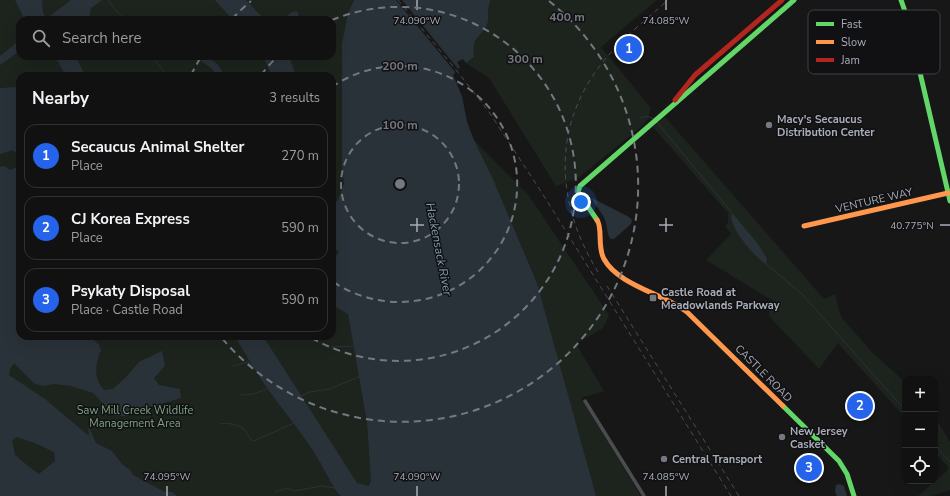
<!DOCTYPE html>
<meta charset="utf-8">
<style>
body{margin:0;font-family:"Nunito Sans",sans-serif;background:#1e1f1f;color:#f1f3f6}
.controls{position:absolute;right:12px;bottom:12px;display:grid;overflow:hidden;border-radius:8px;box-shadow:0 4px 16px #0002}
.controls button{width:36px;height:36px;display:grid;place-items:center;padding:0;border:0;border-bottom:1px solid #303131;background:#111;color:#f1f3f6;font:20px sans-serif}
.you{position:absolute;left:581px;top:202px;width:14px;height:14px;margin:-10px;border:3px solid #fff;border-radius:50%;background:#1a73e8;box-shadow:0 0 0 6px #1a73e833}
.badge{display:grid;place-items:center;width:26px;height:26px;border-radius:50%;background:#2563eb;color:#fff;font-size:13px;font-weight:700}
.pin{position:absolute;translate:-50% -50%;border:2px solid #fff;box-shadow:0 1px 4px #0006}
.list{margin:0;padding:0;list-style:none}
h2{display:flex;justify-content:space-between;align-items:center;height:52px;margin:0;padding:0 16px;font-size:17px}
h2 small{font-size:13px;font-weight:400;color:#9c9d9f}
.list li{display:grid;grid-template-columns:26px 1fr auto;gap:12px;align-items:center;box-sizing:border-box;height:64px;margin:0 8px 8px;padding:0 8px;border:1px solid #303131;border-radius:12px}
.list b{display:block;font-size:15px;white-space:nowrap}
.list p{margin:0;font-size:13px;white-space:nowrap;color:#9c9d9f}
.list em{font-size:13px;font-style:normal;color:#9c9d9f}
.icon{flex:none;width:22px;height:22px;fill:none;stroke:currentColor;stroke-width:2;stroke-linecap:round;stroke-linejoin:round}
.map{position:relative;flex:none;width:950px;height:496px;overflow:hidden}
.search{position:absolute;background:#111;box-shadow:0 4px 16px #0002;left:16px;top:16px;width:320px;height:44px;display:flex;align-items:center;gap:10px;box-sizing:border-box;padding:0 14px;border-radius:12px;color:#9c9d9f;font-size:15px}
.panel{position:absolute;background:#111;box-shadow:0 4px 16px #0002;left:16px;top:72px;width:320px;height:268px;border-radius:12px}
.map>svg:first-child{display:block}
.green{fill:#1d241e;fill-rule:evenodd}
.water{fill:#2a3239;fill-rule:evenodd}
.pier{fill:#171717}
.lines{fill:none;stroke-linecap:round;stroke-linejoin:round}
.stream{stroke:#2a3239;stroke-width:1}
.river{stroke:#2a3239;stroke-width:7}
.street{stroke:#4b4c50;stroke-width:3.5}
.fast{stroke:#63d668;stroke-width:5}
.slow{stroke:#ff974d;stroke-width:5}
.jam{stroke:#b3261e;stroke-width:5}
.rail{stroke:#4b4c4f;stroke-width:1;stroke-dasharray:5 4;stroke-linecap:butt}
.ticks{fill:none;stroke:#a8adb8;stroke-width:1.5}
.ring{fill:none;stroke:#757880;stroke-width:2;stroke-dasharray:7 5}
.poi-dot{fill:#757880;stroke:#111113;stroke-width:1.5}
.labels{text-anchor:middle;stroke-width:3;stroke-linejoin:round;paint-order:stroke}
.poi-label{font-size:11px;font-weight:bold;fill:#a8adb8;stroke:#111113;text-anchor:start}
.street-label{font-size:11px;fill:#a8adb8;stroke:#111113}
.park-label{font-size:11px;fill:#7fa381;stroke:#111113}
.water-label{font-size:12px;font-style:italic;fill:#7f9bb3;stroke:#111113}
.key{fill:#111113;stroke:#3e4045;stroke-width:1}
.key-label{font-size:11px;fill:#a8adb8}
.ticks-label{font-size:10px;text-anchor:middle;fill:#a8adb8;stroke:#111113;stroke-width:3;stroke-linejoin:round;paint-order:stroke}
.centre{fill:#757880;stroke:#111113;stroke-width:2}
.ring-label{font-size:12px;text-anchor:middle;font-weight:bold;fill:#757880;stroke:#111113;stroke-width:3;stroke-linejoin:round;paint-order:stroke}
</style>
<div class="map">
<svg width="950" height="496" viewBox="0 0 950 496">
<rect width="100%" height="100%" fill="#171717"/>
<path class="green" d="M0,0H354L348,13L342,165L344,184L338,200L339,251L348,313L367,423L370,466L376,496H0ZM20,20H332V56H20ZM20,76H332V336H20Z
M491,0H657L601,47L651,108L648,119L641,127L578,178L556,186L489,78L466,63L474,57C472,36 479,40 487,25C490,18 486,9 491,0Z
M665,117L824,299L835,294L841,317L872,352L905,382V418L838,343L819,369L769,316V311L775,302L706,260L731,234L725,226L728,223V213L653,127Z
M474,140L529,196L609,315L602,329L576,344L604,391L581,398L641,496H595L537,283L493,179Z
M935,417L950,442V490L931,496H918L947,471L948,467L935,452Z"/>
<path class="water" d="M15,0H42L43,13L47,18L71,0H102L91,8L89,20H25Z
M215,0H246L265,20H233Z
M354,0H491C486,9 490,18 487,25C479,40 472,36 474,57L466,63L463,59L457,62L460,67L453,75L462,96L467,122L474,140L493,179L537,283L596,496H341C336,493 324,469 320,462C305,436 285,413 267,388C255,372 246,353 234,336H263L357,483L369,486L371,481L367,423L348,314L334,306V298L332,294V279L336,278C331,264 332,263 339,251L332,248V198L337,202L344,184L342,165V44L348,13Z
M20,40V51L0,65V56Z
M55,56H75L86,76H66Z
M263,56H289L296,76H272Z
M20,87V157L13,150L0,154V88Z
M20,164V336H90L99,345L101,350C95,364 93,378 104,390L113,389L125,378L139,362L162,351L165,366L154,378L159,385L180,389L181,398L140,410L127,416H115L93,393L71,386L54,384L43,386L35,384L14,363L10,369L9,375L45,399L89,436L88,425L96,443L112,451L122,464L130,470L133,475L165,492H172L177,496H0V167L4,166L10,170L17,167ZM16,437L35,443L54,452L55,461L39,474L28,466L15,455L12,441Z
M592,198L629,217L632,220L631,224L614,239H611C606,235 608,226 605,220C602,212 595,206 592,198Z
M732,213L758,244L767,259L766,264C755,257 727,226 732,213Z
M840,484L844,486L847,496H837L835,492L836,485Z"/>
<path class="pier" d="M396,0H402L459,70L456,73Z"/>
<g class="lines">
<path class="stream" d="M108,0L124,20
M152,56L167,76
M640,118L647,116L654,119
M656,121L732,213
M766,264L801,293L905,410
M331,347L354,346
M233,366L248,362L255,368
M241,395L253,394L267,389
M301,396L310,392L329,389L359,377
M220,424C226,422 240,425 244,429C249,434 248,439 254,441L294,423
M935,445L950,462
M275,492L288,488L294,491L322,486L335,488"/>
<path class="river" d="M289,20L292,16L295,15
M201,56C208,64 218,64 219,76"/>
<path class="street" d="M585,401L644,496"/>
<path class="fast" d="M901,0L907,17L950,201
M597,220L578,192L580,186L794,0
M783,406L839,461L847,474L854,496"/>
<path class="slow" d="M597,220C603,228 597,247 604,259C618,285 664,294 687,312L783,406
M804,226L948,193"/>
<path class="jam" d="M675,100L695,75L782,0"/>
<path class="rail" d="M398,0L457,71L489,112L542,193L731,496
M598,272C556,204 551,128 602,63C621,39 646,20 668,0
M607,286L739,496"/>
</g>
<path class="ticks" d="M417,0V10M666,0V10M417,218V232M666,218V232M410,225H424M659,225H673M940,225H950M167,486V496M417,486V496M666,486V496"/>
<g class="ring">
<circle cx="400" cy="184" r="59"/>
<path d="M332 87A118 118 0 1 1 332 281"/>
<path d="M261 75A177 177 0 0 1 277 57M332 20A177 177 0 1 1 310 337"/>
<path d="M191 75A236 236 0 0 1 201 57M232 19A236 236 0 0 1 251 1M549 1A236 236 0 1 1 221 337"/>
</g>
<g class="poi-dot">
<circle cx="769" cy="125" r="4"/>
<rect x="649" y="294" width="8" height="8" rx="2"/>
<circle cx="782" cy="437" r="4"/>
<circle cx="664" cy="459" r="4"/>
</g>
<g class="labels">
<g class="poi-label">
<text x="777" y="123">Macy's Secaucus<tspan x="777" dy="13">Distribution Center</tspan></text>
<text x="661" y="296">Castle Road at<tspan x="661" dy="13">Meadowlands Parkway</tspan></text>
<text x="790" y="435">New Jersey<tspan x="790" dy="13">Casket</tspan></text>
<text x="672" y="463">Central Transport</text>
</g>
<g class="street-label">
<text transform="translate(874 200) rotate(-13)" y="4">VENTURE WAY</text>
<text transform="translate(764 373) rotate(45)" y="4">CASTLE ROAD</text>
</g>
<g class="park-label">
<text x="135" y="414">Saw Mill Creek Wildlife<tspan x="135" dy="13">Management Area</tspan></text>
</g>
<g class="water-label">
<text transform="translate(439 249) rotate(79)" y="4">Hackensack River</text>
</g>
</g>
<rect x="808" y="10" width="132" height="64" rx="6" class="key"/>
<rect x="816" y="22" width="18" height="4" fill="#63d668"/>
<rect x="816" y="40" width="18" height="4" fill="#ff974d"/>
<rect x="816" y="58" width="18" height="4" fill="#b3261e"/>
<g class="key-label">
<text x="841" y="28">Fast</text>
<text x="841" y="46">Slow</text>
<text x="841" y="64">Jam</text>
</g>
<g class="ticks-label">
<text x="417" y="24">74.090°W</text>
<text x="666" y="24">74.085°W</text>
<text x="912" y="229">40.775°N</text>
<text x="167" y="480">74.095°W</text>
<text x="417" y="480">74.090°W</text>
<text x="666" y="480">74.085°W</text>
</g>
<circle cx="400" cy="184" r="6" class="centre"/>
<g class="ring-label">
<text x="567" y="21">400 m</text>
<text x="525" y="63">300 m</text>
<text x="400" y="70">200 m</text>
<text x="400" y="129">100 m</text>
</g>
</svg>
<div class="controls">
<button>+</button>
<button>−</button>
<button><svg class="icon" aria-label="locate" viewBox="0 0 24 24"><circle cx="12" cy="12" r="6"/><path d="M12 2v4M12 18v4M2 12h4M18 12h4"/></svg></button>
</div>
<div class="you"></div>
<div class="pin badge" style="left:629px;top:49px">1</div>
<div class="pin badge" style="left:860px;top:406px">2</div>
<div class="pin badge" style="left:809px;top:468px">3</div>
<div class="search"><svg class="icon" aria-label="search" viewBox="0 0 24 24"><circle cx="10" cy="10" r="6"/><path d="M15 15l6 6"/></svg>Search here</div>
<section class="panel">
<h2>Nearby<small>3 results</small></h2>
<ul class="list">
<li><span class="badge">1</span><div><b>Secaucus Animal Shelter</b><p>Place</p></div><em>270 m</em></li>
<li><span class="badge">2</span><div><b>CJ Korea Express</b><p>Place</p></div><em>590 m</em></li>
<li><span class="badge">3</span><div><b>Psykaty Disposal</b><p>Place · Castle Road</p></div><em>590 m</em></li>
</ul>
</section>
</div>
